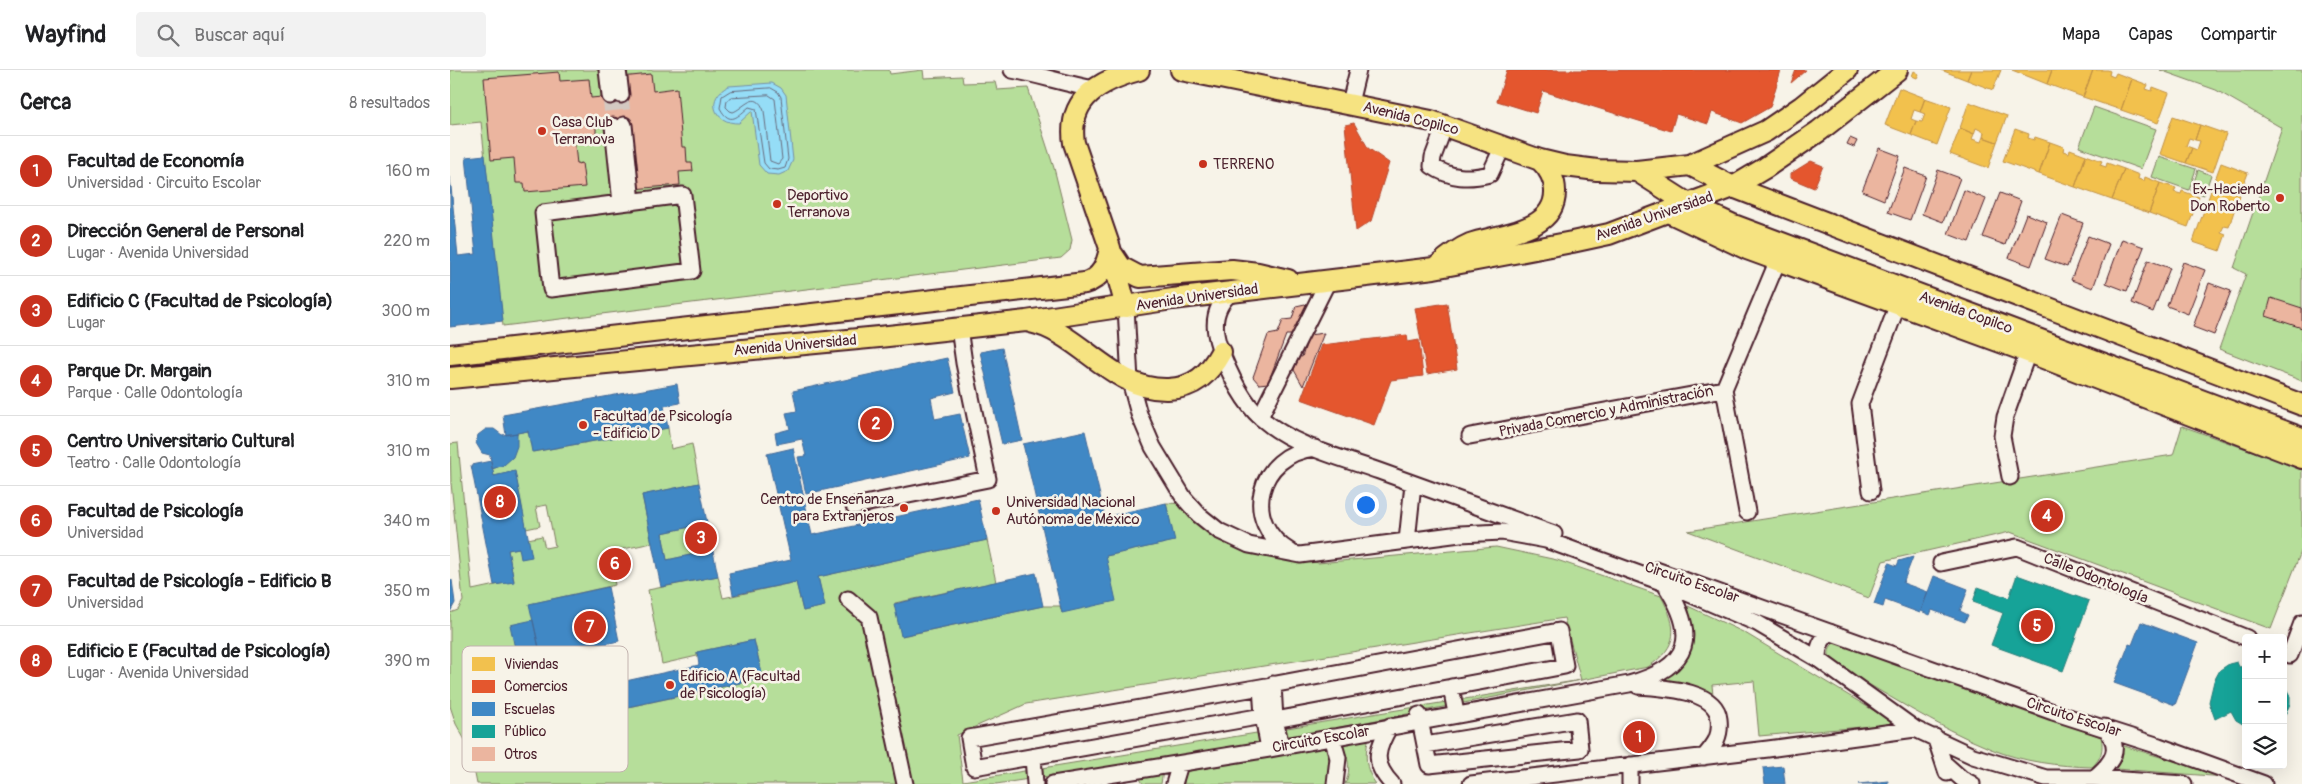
<!DOCTYPE html>
<html lang="es">
<meta charset="utf-8">
<style>
body{margin:0;font-family:Pangolin,sans-serif;background:#f2f2f2;color:#202124}
.controls{position:absolute;right:15px;bottom:15px;display:grid;overflow:hidden;border-radius:5px;box-shadow:0 5px 20px #0002}
.controls button{width:45px;height:45px;display:grid;place-items:center;padding:0;border:0;border-bottom:1px solid #e0e0e0;background:#fff;color:#202124;font:25px sans-serif}
.you{position:absolute;left:915px;top:434px;width:18px;height:18px;margin:-12px;border:4px solid #fff;border-radius:50%;background:#1a73e8;box-shadow:0 0 0 8px #1a73e833}
.badge{display:grid;place-items:center;width:32px;height:32px;border-radius:50%;background:#c8321e;color:#fff;font-size:16px;font-weight:700}
.pin{position:absolute;translate:-50% -50%;border:2px solid #fff;box-shadow:0 1px 5px #0006}
.list{margin:0;padding:0;list-style:none}
h2{display:flex;justify-content:space-between;align-items:center;height:65px;margin:0;padding:0 20px;font-size:21px}
h2 small{font-size:16px;font-weight:400;color:#757577}
.list li{display:grid;grid-template-columns:32px 1fr auto;gap:15px;align-items:center;box-sizing:border-box;height:70px;padding:0 20px;border-top:1px solid #e0e0e0}
.list b{display:block;font-size:19px;white-space:nowrap}
.list p{margin:0;font-size:16px;white-space:nowrap;color:#757577}
.list em{font-size:16px;font-style:normal;color:#757577}
.icon{flex:none;width:28px;height:28px;fill:none;stroke:currentColor;stroke-width:2;stroke-linecap:round;stroke-linejoin:round}
.map{position:relative;flex:none;width:1852px;height:714px;overflow:hidden}
header{display:flex;align-items:center;gap:30px;box-sizing:border-box;height:70px;padding:0 25px;background:#fff;border-bottom:1px solid #e0e0e0}
header strong{font-size:24px}
nav{display:flex;gap:28px;margin-inline-start:auto;font-size:18px}
.search{width:350px;height:45px;background:#f2f2f2;display:flex;align-items:center;gap:12px;box-sizing:border-box;padding:0 18px;border-radius:5px;color:#757577;font-size:19px}
main{display:flex}
aside{flex:1;background:#fff}
.map>svg:first-child{display:block}
.green{fill:#b6de9a;stroke:#807e62;fill-rule:evenodd}
.water{fill:#95ddf7;stroke:#7791a5}
.homes{fill:#f2c14e;stroke:#c09044}
.shops{fill:#e4572e;stroke:#b6462d}
.schools{fill:#3f88c5;stroke:#426897;fill-rule:evenodd}
.public{fill:#17a398;stroke:#267b77}
.lines{fill:none;stroke-linecap:round;stroke-linejoin:round}
.shore{stroke:#686b7d;stroke-width:1}
.building{fill:#ebb59f;stroke:#4a1f2b}
.minor-tunnel{stroke:#d4c9c2;stroke-width:15;stroke-dasharray:15 8;stroke-linecap:butt}
.minor-casing{stroke:#4a1f2b;stroke-width:19}
.major-casing{stroke:#4a1f2b;stroke-width:24}
.minor{stroke:#f7f3e8;stroke-width:15}
.major{stroke:#f6e381;stroke-width:20}
.poi-dot{fill:#c8321e;stroke:#f7f3e8;stroke-width:2}
.labels{text-anchor:middle;stroke-width:5;stroke-linejoin:round;paint-order:stroke}
.street-label{font-size:15px;fill:#4a1f2b;stroke:#f7f3e8}
.poi-label{font-size:15px;fill:#4a1f2b;stroke:#f7f3e8;text-anchor:start}
.key{fill:#f7f3e8;stroke:#c3b3af;stroke-width:1}
.key-label{font-size:14px;fill:#4a1f2b}
</style>
<header>
<strong>Wayfind</strong>
<div class="search"><svg class="icon" aria-label="search" viewBox="0 0 24 24"><circle cx="10" cy="10" r="6"/><path d="M15 15l6 6"/></svg>Buscar aquí</div>
<nav><a>Mapa</a><a>Capas</a><a>Compartir</a></nav>
</header>
<main>
<aside>
<h2>Cerca<small>8 resultados</small></h2>
<ul class="list">
<li><span class="badge">1</span><div><b>Facultad de Economía</b><p>Universidad · Circuito Escolar</p></div><em>160 m</em></li>
<li><span class="badge">2</span><div><b>Dirección General de Personal</b><p>Lugar · Avenida Universidad</p></div><em>220 m</em></li>
<li><span class="badge">3</span><div><b>Edificio C (Facultad de Psicología)</b><p>Lugar</p></div><em>300 m</em></li>
<li><span class="badge">4</span><div><b>Parque Dr. Margain</b><p>Parque · Calle Odontología</p></div><em>310 m</em></li>
<li><span class="badge">5</span><div><b>Centro Universitario Cultural</b><p>Teatro · Calle Odontología</p></div><em>310 m</em></li>
<li><span class="badge">6</span><div><b>Facultad de Psicología</b><p>Universidad</p></div><em>340 m</em></li>
<li><span class="badge">7</span><div><b>Facultad de Psicología - Edificio B</b><p>Universidad</p></div><em>350 m</em></li>
<li><span class="badge">8</span><div><b>Edificio E (Facultad de Psicología)</b><p>Lugar · Avenida Universidad</p></div><em>390 m</em></li>
</ul>
</aside>
<div class="map">
<svg width="1852" height="714" viewBox="0 0 1852 714">
<rect width="100%" height="100%" fill="#f7f3e8"/>
<filter id="ink" filterUnits="userSpaceOnUse"><feTurbulence type="fractalNoise" baseFrequency=".02" numOctaves="2"/><feDisplacementMap in="SourceGraphic" scale="10" xChannelSelector="R" yChannelSelector="G"/><feConvolveMatrix kernelMatrix="1 2 1 2 8 2 1 2 1" color-interpolation-filters="sRGB"/></filter>
<g filter="url(#ink)">
<path class="green" d="M0,0H439L440,4L473,0L474,8L512,6L513,13L545,12L547,20L578,18L604,98L622,170L620,180L611,188L53,256L31,52L0,55Z
M1710,0H1852V311L1769,279L1796,204L1784,198L1832,58L1766,20Z
M1644,37L1706,59L1691,99L1629,77Z
M1709,87L1746,99L1739,120L1702,107Z
M1748,100L1761,105L1754,125L1741,121Z
M1732,356L1852,399V479L1821,559L1560,462L1433,491L1419,528L1238,461L1723,385Z
M218,358L221,379L242,374L249,413L192,425L202,473L159,482L165,515L80,534L111,599L115,622L113,621L79,627L86,667L120,661L146,644L313,608L304,570L247,582V586L212,594L198,520L268,506L273,528L346,512L353,541L374,536L368,507L537,470L546,512L445,533L452,566L593,536H610L612,543L656,486L724,471L716,433L740,434L767,459L813,478L868,493L1046,477L1107,490L1211,526C1228,558 1229,576 1198,597L778,679L546,714H27L20,679L6,654L0,636V543L8,540L13,531L1,413L0,374L8,373L22,520L64,511L58,480L69,478L78,469L92,466L95,478L105,476L97,435L86,437L90,456L76,459L65,402L44,406L42,399C65,391 63,384 67,363L78,361L83,382ZM1114,548L1131,610L513,711L507,665L576,634Z
M240,457L245,484L217,490L212,463Z
M1238,536L1295,563L1446,654L1309,666L1304,611L1262,615L1263,625L1228,613L1205,612C1243,595 1247,575 1238,536Z
M1392,569L1651,667C1654,679 1651,689 1642,697C1608,696 1573,692 1541,679C1485,656 1433,622 1381,592C1376,580 1380,573 1392,569Z
M919,666C915,684 914,698 926,714H895C902,698 898,686 890,671Z
M875,675C880,687 883,701 877,714H734L736,697Z
M1671,675L1776,707L1666,699L1672,688Z
M713,701L711,714H693L688,705Z"/>
<path class="water" d="M322,13L331,18L336,25L343,90L338,101L329,105L317,104L309,95L302,41L289,53C263,54 255,27 279,16Z"/>
<path class="homes" d="M1491,0H1521L1517,10Z
M1521,0H1551L1543,20L1517,10Z
M1562,0H1602L1597,14Z
M1602,0H1643L1633,27L1597,14Z
M1643,0H1658L1660,1L1659,5L1664,7L1666,3L1682,9L1671,40L1633,27Z
M1464,1L1469,4L1467,8L1462,6Z
M1682,9L1698,15L1696,19L1702,21L1703,17L1719,23L1708,53L1671,40Z
M1449,18L1475,28L1470,42L1464,40L1461,49L1466,51L1461,65L1435,55Z
M1475,28L1501,37L1487,75L1461,65L1466,51L1472,52L1475,44L1470,42Z
M1519,32L1557,46L1547,72L1533,67L1534,62L1526,58L1524,64L1510,58Z
M1723,46L1750,55L1745,70L1739,68L1736,76L1742,78L1736,93L1710,84Z
M1750,55L1776,64L1763,102L1736,93L1742,78L1747,80L1750,71L1745,70Z
M1510,58L1524,64L1522,69L1531,72L1533,67L1547,72L1538,98L1500,84Z
M1565,59L1579,64L1578,68L1584,70L1585,67L1600,72L1589,104L1553,91Z
M1600,72L1614,77L1613,81L1619,83L1620,79L1636,85L1625,117L1589,104Z
M1636,85L1652,91L1650,95L1656,97L1657,93L1674,99L1662,130L1625,117Z
M1771,93L1798,103L1792,119L1787,117L1785,124L1790,125L1784,141L1757,132Z
M1674,99L1689,105L1688,109L1694,111L1695,107L1710,113L1699,143L1662,130Z
M1710,113L1726,118L1724,122L1731,124L1732,121L1749,127L1738,157L1699,143Z
M1757,132L1784,141L1779,157L1774,156L1771,162L1776,164L1770,181L1743,172Z"/>
<path class="shops" d="M1057,0H1331L1320,37L1292,53L1262,42L1258,54L1226,44L1221,61L1093,21L1086,43L1047,31Z
M1346,0H1356L1341,13Z
M904,53L918,78L939,93L921,151L906,161L895,55Z
M1361,91L1373,96L1364,118L1340,108V104Z
M997,233L1007,299L977,304L965,238Z
M957,265L958,272L969,270L973,306L941,310L924,355L851,329L871,275Z"/>
<path class="schools" d="M35,85L53,251L0,257V107L8,186L26,184L16,87Z
M552,278L572,370L552,374L530,282Z
M497,288L505,322L481,328L485,349L510,344L520,388L356,424L348,387L356,386L352,369L327,374L325,363L340,359L336,343L347,341L343,321Z
M227,314L230,333L214,336L218,358L82,382L78,361L56,365L53,345Z
M36,359H44L52,365L67,363V376L63,387L54,395L42,399L40,385L32,383L26,373L28,365Z
M635,361L655,447L716,433L725,471L656,486L666,531L612,543L573,374Z
M343,378L362,465L528,429L537,470L368,507L375,536L353,541L346,512L283,525L279,503L341,490L317,384Z
M41,391L44,406L65,401L82,487L71,489L69,478L58,480L64,512L44,515L21,395Z
M249,413L268,506L211,517L192,425ZM240,457L245,484L217,490L212,463Z
M1463,487L1453,513L1478,522L1470,543L1435,530L1433,537L1424,534L1439,493L1447,496L1449,491Z
M586,503L593,536L451,566L444,534Z
M1484,506L1518,519L1510,541L1518,545L1515,552L1482,540L1480,545L1471,541Z
M0,510H2L5,533L0,542Z
M158,517L169,571L91,587L79,534Z
M83,550L91,587L117,581L119,587L152,580L157,602L125,609L128,621L116,624L111,599L71,607L60,555Z
M1691,552L1748,573L1725,635L1664,613L1679,574L1682,575Z
M304,570L313,608L121,649L116,624L249,595L247,582Z
M1333,696L1335,714H1315L1313,698Z
M1438,711V714H1409Z"/>
<path class="public" d="M1567,505L1639,531L1613,601L1541,575L1553,543L1523,532L1528,517L1559,528Z
M1787,592L1789,597L1796,596V656L1786,650L1781,641L1765,649L1759,632L1764,611L1770,600L1779,594Z
M1833,611L1840,624V634L1833,649Z"/>
<g class="lines">
<path class="shore" d="M321,18L328,22L331,27L338,89L335,98L328,100L319,99L314,93L306,39L299,37C288,46 280,57 270,38L272,26L280,21Z
M319,25L325,29L332,89L328,94L320,91L314,41C306,18 293,39 283,42L280,41L276,37L277,30L282,27Z"/>
</g>
<path class="building" d="M109,2L110,11L139,9L141,28L173,25L171,7L201,4L203,21L227,18L232,77H236L237,93H242L243,101L229,102L230,115L183,119L176,54L146,57V65L124,67L127,94L132,93L135,117L75,122L74,113H66L64,88L41,90L34,8Z
M1400,68L1407,71L1404,77L1397,74Z
M1429,78L1450,86L1434,130L1412,121Z
M1455,98L1476,106L1460,150L1438,142Z
M1488,100L1510,108L1493,152L1472,144Z
M1514,120L1536,129L1519,172L1498,164Z
M1550,123L1571,131L1555,175L1533,167Z
M1576,144L1597,152L1581,196L1559,188Z
M1612,145L1633,153L1617,197L1595,189Z
M1638,166L1659,174L1643,218L1621,210Z
M1672,169L1694,177L1677,221L1656,213Z
M1698,190L1720,198L1703,242L1682,233Z
M1733,192L1755,200L1738,244L1717,236Z
M1759,213L1781,221L1764,265L1743,257Z
M1821,228L1852,238V258L1816,246Z
M855,234L861,240L858,249L849,250L844,265H836L818,313L809,314L803,307L818,265L828,263L833,250L842,249L846,236Z
M874,263L853,316L844,300L848,286L852,287L859,265Z"/>
<g class="lines">
<path class="minor-tunnel" d="M171,25L174,55
M160,26L163,56"/>
<g class="minor-casing">
<path id="minor" d="M157,0L160,26
M168,0L171,25
M562,0C590,5 616,14 644,19
M900,33L908,0
M174,55L182,132
M995,55L983,87L982,96C1001,109 1019,109 1040,104L1053,76
M163,56L171,133
M233,125L242,201L101,219L93,143Z
M782,222C764,236 762,255 769,276C778,301 791,330 811,348C843,376 889,387 929,401C987,422 1046,443 1104,464
M676,237L680,311L689,344L703,377L734,428L749,445L769,461L799,475L850,485L1010,464L1052,462L1096,470L1214,513L1307,553L1368,589L1465,659L1523,686L1596,708H1644L1734,714
M1274,319L1328,190
M1274,319L1297,442
M810,347L878,211
M1020,366L1274,319
M1560,407L1552,366L1555,347L1578,282
M1421,421L1410,334L1448,234
M404,436L538,409L514,293L509,258
M957,471L963,414
M841,482C790,453 807,384 865,378
M1491,493L1567,477L1797,568
M1206,500L1603,642L1709,676L1814,714
M398,529L419,547L455,714
M1109,561L1115,596L825,650L813,646L524,697L519,668L811,617Z
M1840,585L1852,553
M1368,589C1368,576 1371,570 1380,562
M823,614L825,650L831,676
M1188,616C1211,618 1266,619 1269,649C1271,667 1265,674 1254,687
M811,617L813,646L819,679
M1001,617L1005,638
M969,645L979,695L1130,679L1127,650L975,675
M940,656C926,680 922,693 942,714
M882,667L888,688L885,714
M1485,667L1497,703
M583,687L585,714
M1494,693L1512,709L1522,714
M1180,695V714
M1644,708C1662,693 1674,678 1654,657
M603,714L819,679L1179,614C1242,597 1249,565 1214,513
M724,714L730,694
M1021,714L1318,679L1465,659"/>
</g>
<g class="major-casing">
<path id="major" d="M731,0L981,51L1090,90L1115,96L1147,100L1187,101L1240,95L1283,117L1852,335
M1240,95L1316,61L1351,37L1397,0
M1187,101L1240,135L1281,154L1852,368
M1218,142L1297,179L1578,282L1852,388
M663,185L671,197L690,207L782,200L808,203L838,210
M988,196C998,187 1008,179 1020,174C1047,164 1106,163 1105,121C1105,110 1099,98 1090,90
M676,237L660,178L624,73C617,27 652,10 689,0
M580,252C630,262 662,321 718,319C744,318 759,304 771,282
M0,285L635,213C652,208 657,194 660,178
M0,308L429,267L576,251L723,229L984,198L1122,172L1159,164L1283,117L1315,98L1369,61L1447,0"/>
</g>
<use href="#minor" class="minor"/>
<use href="#major" class="major"/>
</g>
</g>
<g class="poi-dot">
<circle cx="92" cy="61" r="5"/>
<circle cx="753" cy="94" r="5"/>
<circle cx="1830" cy="128" r="5"/>
<circle cx="327" cy="134" r="5"/>
<circle cx="133" cy="355" r="5"/>
<circle cx="454" cy="438" r="5"/>
<circle cx="546" cy="441" r="5"/>
<circle cx="220" cy="615" r="5"/>
</g>
<g class="labels">
<g class="street-label">
<text transform="translate(961 48) rotate(14)" y="5">Avenida Copilco</text>
<text transform="translate(1204 146) rotate(-19)" y="5">Avenida Universidad</text>
<text transform="translate(747 227) rotate(-8)" y="5">Avenida Universidad</text>
<text transform="translate(1516 242) rotate(20)" y="5">Avenida Copilco</text>
<text transform="translate(345 275) rotate(-5)" y="5">Avenida Universidad</text>
<text transform="translate(1156 341) rotate(-11)" y="5">Privada Comercio y Administración</text>
<text transform="translate(1646 508) rotate(22)" y="5">Calle Odontología</text>
<text transform="translate(1242 512) rotate(19)" y="5">Circuito Escolar</text>
<text transform="translate(1624 647) rotate(18)" y="5">Circuito Escolar</text>
<text transform="translate(871 669) rotate(-10)" y="5">Circuito Escolar</text>
</g>
<g class="poi-label">
<text x="102" y="57">Casa Club<tspan x="102" dy="17">Terranova</tspan></text>
<text x="763" y="99">TERRENO</text>
<text x="1820" y="124" text-anchor="end">Ex-Hacienda<tspan x="1820" dy="17">Don Roberto</tspan></text>
<text x="337" y="130">Deportivo<tspan x="337" dy="17">Terranova</tspan></text>
<text x="143" y="351">Facultad de Psicología<tspan x="143" dy="17">- Edificio D</tspan></text>
<text x="444" y="434" text-anchor="end">Centro de Enseñanza<tspan x="444" dy="17">para Extranjeros</tspan></text>
<text x="556" y="437">Universidad Nacional<tspan x="556" dy="17">Autónoma de México</tspan></text>
<text x="230" y="611">Edificio A (Facultad<tspan x="230" dy="17">de Psicología)</tspan></text>
</g>
</g>
<rect x="12" y="576" width="166" height="126" rx="8" class="key"/>
<rect x="22" y="587" width="23" height="14" fill="#f2c14e"/>
<rect x="22" y="610" width="23" height="13" fill="#e4572e"/>
<rect x="22" y="632" width="23" height="14" fill="#3f88c5"/>
<rect x="22" y="655" width="23" height="13" fill="#17a398"/>
<rect x="22" y="677" width="23" height="14" fill="#ebb59f"/>
<g class="key-label">
<text x="54" y="599">Viviendas</text>
<text x="54" y="621">Comercios</text>
<text x="54" y="644">Escuelas</text>
<text x="54" y="666">Público</text>
<text x="54" y="689">Otros</text>
</g>
</svg>
<div class="controls">
<button>+</button>
<button>−</button>
<button><svg class="icon" aria-label="layers" viewBox="0 0 24 24"><path d="M12 4l9 5-9 5-9-5zM3 14l9 5 9-5"/></svg></button>
</div>
<div class="you"></div>
<div class="pin badge" style="left:1189px;top:667px">1</div>
<div class="pin badge" style="left:426px;top:354px">2</div>
<div class="pin badge" style="left:251px;top:468px">3</div>
<div class="pin badge" style="left:1597px;top:446px">4</div>
<div class="pin badge" style="left:1587px;top:556px">5</div>
<div class="pin badge" style="left:165px;top:494px">6</div>
<div class="pin badge" style="left:140px;top:557px">7</div>
<div class="pin badge" style="left:50px;top:432px">8</div>
</div>
</main>
